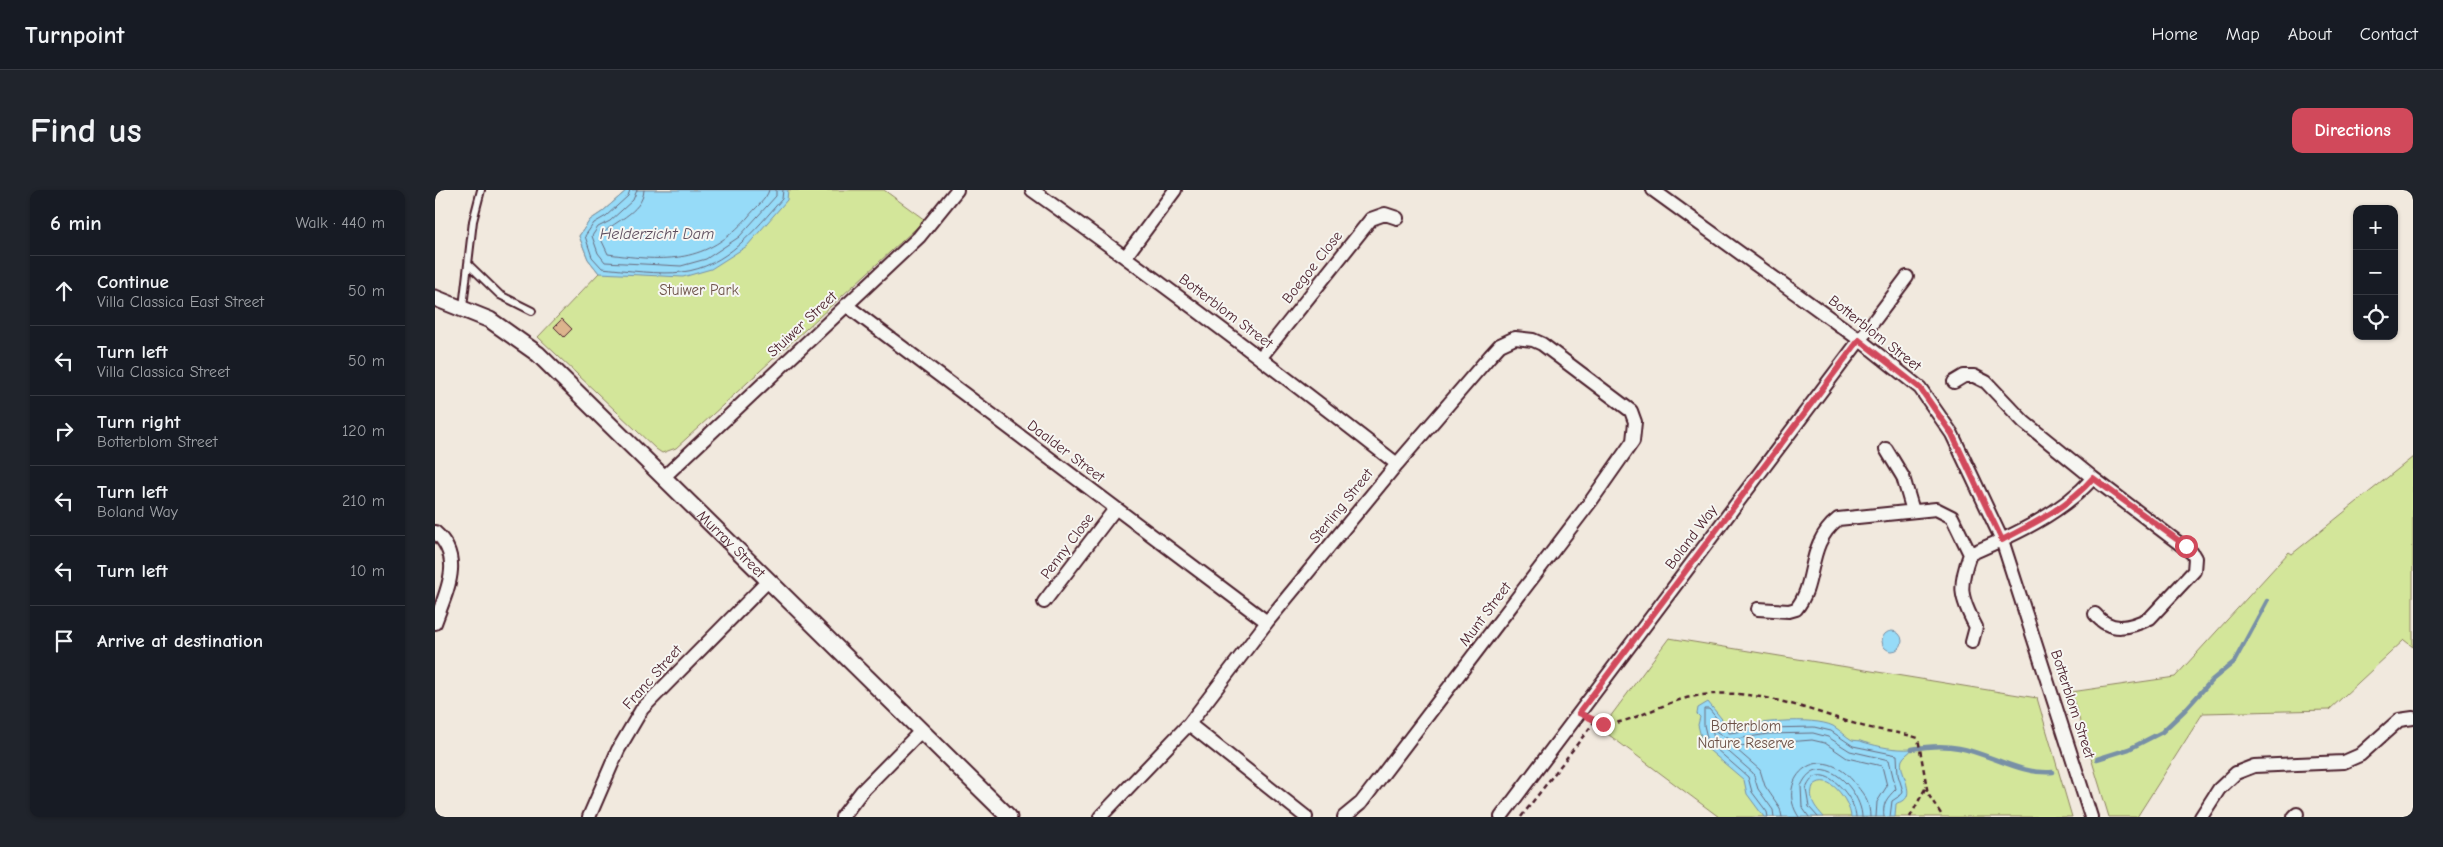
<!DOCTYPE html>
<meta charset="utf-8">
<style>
body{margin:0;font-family:"Comic Neue",sans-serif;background:#20242c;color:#f1f3f6}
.controls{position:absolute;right:15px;top:15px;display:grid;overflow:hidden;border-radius:10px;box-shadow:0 1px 4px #0004}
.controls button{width:45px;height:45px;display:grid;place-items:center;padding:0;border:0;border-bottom:1px solid #363941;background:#171b24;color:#f1f3f6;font:25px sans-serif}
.stop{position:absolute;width:15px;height:15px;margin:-11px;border:4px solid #d1495b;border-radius:50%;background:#fff}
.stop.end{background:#d1495b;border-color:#fff;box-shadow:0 1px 5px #0008}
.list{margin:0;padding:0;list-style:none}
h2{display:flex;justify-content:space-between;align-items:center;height:65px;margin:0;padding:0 20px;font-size:21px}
h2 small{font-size:16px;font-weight:400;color:#9ea1a6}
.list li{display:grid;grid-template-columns:32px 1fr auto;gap:15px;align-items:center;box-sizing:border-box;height:70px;padding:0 20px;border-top:1px solid #363941}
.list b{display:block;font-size:19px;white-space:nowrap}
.list p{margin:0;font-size:16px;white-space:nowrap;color:#9ea1a6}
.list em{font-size:16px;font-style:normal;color:#9ea1a6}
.icon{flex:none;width:28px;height:28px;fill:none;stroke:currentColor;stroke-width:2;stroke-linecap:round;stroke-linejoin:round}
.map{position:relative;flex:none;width:1978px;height:627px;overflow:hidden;border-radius:10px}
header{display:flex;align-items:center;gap:30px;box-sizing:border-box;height:70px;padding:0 25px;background:#171b24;border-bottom:1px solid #363941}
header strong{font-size:24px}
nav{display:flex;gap:28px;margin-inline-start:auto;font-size:18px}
.intro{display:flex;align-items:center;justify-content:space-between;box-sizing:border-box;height:120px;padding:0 30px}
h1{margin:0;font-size:35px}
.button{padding:12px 22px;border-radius:10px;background:#d1495b;color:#fff;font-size:18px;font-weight:700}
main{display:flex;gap:30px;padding:0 30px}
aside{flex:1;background:#171b24;border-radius:10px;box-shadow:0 1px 4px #0004}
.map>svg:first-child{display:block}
.green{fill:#d3e69a;stroke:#8e8262}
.water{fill:#96dbf8;stroke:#7890a6}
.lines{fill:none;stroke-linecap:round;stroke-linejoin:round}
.shore{stroke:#686a7d;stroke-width:1}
.stream{stroke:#7890a6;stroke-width:4.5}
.building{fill:#dcb48d;stroke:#4a1f2b}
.service-casing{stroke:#4a1f2b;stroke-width:10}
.minor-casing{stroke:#4a1f2b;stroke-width:16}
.tertiary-casing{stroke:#4a1f2b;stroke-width:19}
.path{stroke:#4a1f2b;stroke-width:2.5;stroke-dasharray:5 4;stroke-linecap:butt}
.service{stroke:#f6f6f2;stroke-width:6}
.minor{stroke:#f6f6f2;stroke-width:12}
.tertiary{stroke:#f6f6f2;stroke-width:15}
.route{stroke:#d1495b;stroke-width:6}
.labels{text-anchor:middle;stroke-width:4;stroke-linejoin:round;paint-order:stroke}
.street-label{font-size:15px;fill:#4a1f2b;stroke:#f6f6f2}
.park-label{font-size:15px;fill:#6c5147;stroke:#f6f6f2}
.water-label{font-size:16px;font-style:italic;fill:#5d4e5e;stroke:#f6f6f2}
</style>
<header>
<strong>Turnpoint</strong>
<nav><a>Home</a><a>Map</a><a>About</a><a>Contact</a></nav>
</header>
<div class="intro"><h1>Find us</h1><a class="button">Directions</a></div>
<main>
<aside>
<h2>6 min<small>Walk · 440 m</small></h2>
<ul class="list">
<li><svg class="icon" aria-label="ahead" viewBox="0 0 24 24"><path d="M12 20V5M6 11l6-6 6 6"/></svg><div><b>Continue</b><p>Villa Classica East Street</p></div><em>50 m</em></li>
<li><svg class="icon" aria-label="left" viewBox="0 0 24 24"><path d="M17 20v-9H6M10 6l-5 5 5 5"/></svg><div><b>Turn left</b><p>Villa Classica Street</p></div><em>50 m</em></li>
<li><svg class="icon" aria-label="right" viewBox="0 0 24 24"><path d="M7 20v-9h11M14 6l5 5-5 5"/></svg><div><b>Turn right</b><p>Botterblom Street</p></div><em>120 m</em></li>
<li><svg class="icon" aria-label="left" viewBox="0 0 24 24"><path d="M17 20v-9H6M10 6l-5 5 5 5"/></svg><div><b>Turn left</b><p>Boland Way</p></div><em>210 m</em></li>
<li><svg class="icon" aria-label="left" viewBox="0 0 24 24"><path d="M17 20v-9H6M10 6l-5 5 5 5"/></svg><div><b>Turn left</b></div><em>10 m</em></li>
<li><svg class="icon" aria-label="arrive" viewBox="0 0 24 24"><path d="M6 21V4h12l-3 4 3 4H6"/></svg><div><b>Arrive at destination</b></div></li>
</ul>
</aside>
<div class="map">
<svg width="1978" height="627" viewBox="0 0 1978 627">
<rect width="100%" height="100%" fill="#f1e9de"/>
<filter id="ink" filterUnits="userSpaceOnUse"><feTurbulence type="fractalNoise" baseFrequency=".02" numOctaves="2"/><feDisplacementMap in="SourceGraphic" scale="10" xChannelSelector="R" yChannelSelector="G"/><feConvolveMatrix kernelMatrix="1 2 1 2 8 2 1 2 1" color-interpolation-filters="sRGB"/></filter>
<g filter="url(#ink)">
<path class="green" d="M192,0H449L490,30L241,258L227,263L221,259L103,147L164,83L153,69L144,46L155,30L167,22Z
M1978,267V457L1969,450L1894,520L1768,523L1702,627H1674L1636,502L1740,487L1854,362L1857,364Z
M1234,448L1602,508L1637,627H1284L1166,539Z"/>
<path class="water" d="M192,0H353L352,10L312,56L276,79L248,87L164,83L153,69L144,46L155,30L167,22Z
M1447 451a10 10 0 1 1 20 0a10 10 0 1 1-20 0Z
M1273,512L1295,539C1317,532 1378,526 1398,536C1405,540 1410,546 1417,550C1421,551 1425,550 1428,552C1445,557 1459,560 1477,559C1475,563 1469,565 1467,570C1463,581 1481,603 1468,611C1466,612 1463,612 1461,614L1460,627H1416C1415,612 1394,580 1378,596C1373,610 1381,618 1389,627H1329L1312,604L1309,590L1268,555L1263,535L1265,527L1262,524L1263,518Z"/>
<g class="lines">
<path class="shore" d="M195,0L193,6L171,26L159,33L150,46L157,67L167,78C188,80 227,85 247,82C291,77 320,40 347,9L348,0
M202,0L198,10L175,31L163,37L157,46L163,63L170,72L246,76L271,69L304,47L341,6V0
M209,0C208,24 175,32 165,47L173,64C232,72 271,74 313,27C319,19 332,9 334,0
M1333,627L1332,622L1317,602L1313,587L1273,552L1269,535V519H1274L1294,543L1333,538L1379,537L1396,541L1418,556L1462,565L1463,585L1468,601L1466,605L1457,611L1455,627
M1339,627L1338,620L1323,599L1318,583L1279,549L1277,539L1295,550L1333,544L1378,543L1393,547L1415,561L1454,570L1461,599C1452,608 1447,613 1449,627
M1347,627L1345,618L1330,596L1325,580L1302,560L1303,556L1377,550L1390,553L1412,568L1447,576L1452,596L1442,612L1441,627
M1364,627C1338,590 1385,545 1422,596C1430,606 1435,613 1435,627
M1374,627L1367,617L1366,596C1384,555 1427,600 1427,627
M1383,627L1374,617L1371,599C1384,564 1421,607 1421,627"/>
<path class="stream" d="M1477,559C1493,556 1509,555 1524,558C1556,564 1585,585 1618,582
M1662,569L1694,559L1727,542L1750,520L1777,490L1799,472L1832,411"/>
</g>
<path class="building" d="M127,129L137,139L129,147L119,137Z"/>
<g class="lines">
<g class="service-casing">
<path id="service" d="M33,74L65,105L97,121
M28,117L38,31L46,0"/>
</g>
<g class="minor-casing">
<path id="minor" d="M597,0C721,88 842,180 962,274
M1218,0L1425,150L1485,198L1517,244L1567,350L1656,627
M691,66L740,0
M411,115L832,432
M826,167L936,29L950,24L962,28
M1519,192L1529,186H1539L1551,192L1589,232L1658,288L1757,363L1760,368L1759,381L1715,428C1695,438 1675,443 1660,424
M1451,259L1468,287L1478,321
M229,287L484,47L522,0
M0,342C30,368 11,402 0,433
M1535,364C1523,397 1525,407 1541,437L1537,452
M609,412L680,319
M1323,419L1354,421L1361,419C1383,393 1370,355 1403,329L1501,319L1517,327L1535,364C1579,345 1626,324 1658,288
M754,534L871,627
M154,627L183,560L207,519L334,390
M407,627L427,601L485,542
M665,627L754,534L832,432L962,274L1055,166L1065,155L1080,148L1098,150L1107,154L1196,221L1200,232L1198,251L1156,311L926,613L909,627
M1066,627L1472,87
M1766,627L1784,599L1801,583L1819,576L1909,572L1925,565L1964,530L1978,528
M1859,627L1862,624"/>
</g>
<g class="tertiary-casing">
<g id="tertiary">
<path id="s1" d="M0,108L55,130L103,164L574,627"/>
</g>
</g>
<path class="path" d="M1156,529C1161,532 1168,535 1174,534C1204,530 1230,511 1261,506C1318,496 1370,519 1424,535C1443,541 1462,541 1483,548L1493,604L1508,627
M1086,627L1160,531
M1475,627L1491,597"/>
<use href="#service" class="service"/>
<use href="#minor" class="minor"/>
<use href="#tertiary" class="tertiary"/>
</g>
</g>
<g class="lines" filter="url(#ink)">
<path class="route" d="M1168,534L1144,523L1424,150L1485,198L1517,244L1567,350C1600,333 1634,316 1658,288L1751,356"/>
</g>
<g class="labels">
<g class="street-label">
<text transform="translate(877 77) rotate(-52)" y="5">Boegoe Close</text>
<text transform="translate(791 121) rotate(37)" y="5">Botterblom Street</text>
<text transform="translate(367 134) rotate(-43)" y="5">Stuiwer Street</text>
<text transform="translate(1440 143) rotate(38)" y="5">Botterblom Street</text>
<text transform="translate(631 261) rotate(37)" y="5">Daalder Street</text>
<text transform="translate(906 316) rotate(-51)" y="5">Sterling Street</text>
<text transform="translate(1256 347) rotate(-53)" y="5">Boland Way</text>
<text dy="5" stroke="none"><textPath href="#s1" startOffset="389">Murray Street</textPath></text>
<text transform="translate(632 356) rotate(-53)" y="5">Penny Close</text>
<text transform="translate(1050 424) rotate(-53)" y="5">Munt Street</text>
<text transform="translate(217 487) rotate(-48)" y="5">Franc Street</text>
<text transform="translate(1638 514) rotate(72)" y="5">Botterblom Street</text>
</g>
<g class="park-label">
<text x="264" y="105">Stuiwer Park</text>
<text x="1311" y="541">Botterblom<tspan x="1311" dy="17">Nature Reserve</tspan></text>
</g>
<g class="water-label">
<text x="222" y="49">Helderzicht Dam</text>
</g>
</g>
</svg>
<div class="controls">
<button>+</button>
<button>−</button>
<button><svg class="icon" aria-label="locate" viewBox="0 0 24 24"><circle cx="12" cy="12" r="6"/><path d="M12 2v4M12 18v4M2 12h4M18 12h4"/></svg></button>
</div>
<div class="stop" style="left:1751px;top:356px"></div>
<div class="stop end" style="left:1168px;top:534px"></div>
</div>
</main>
